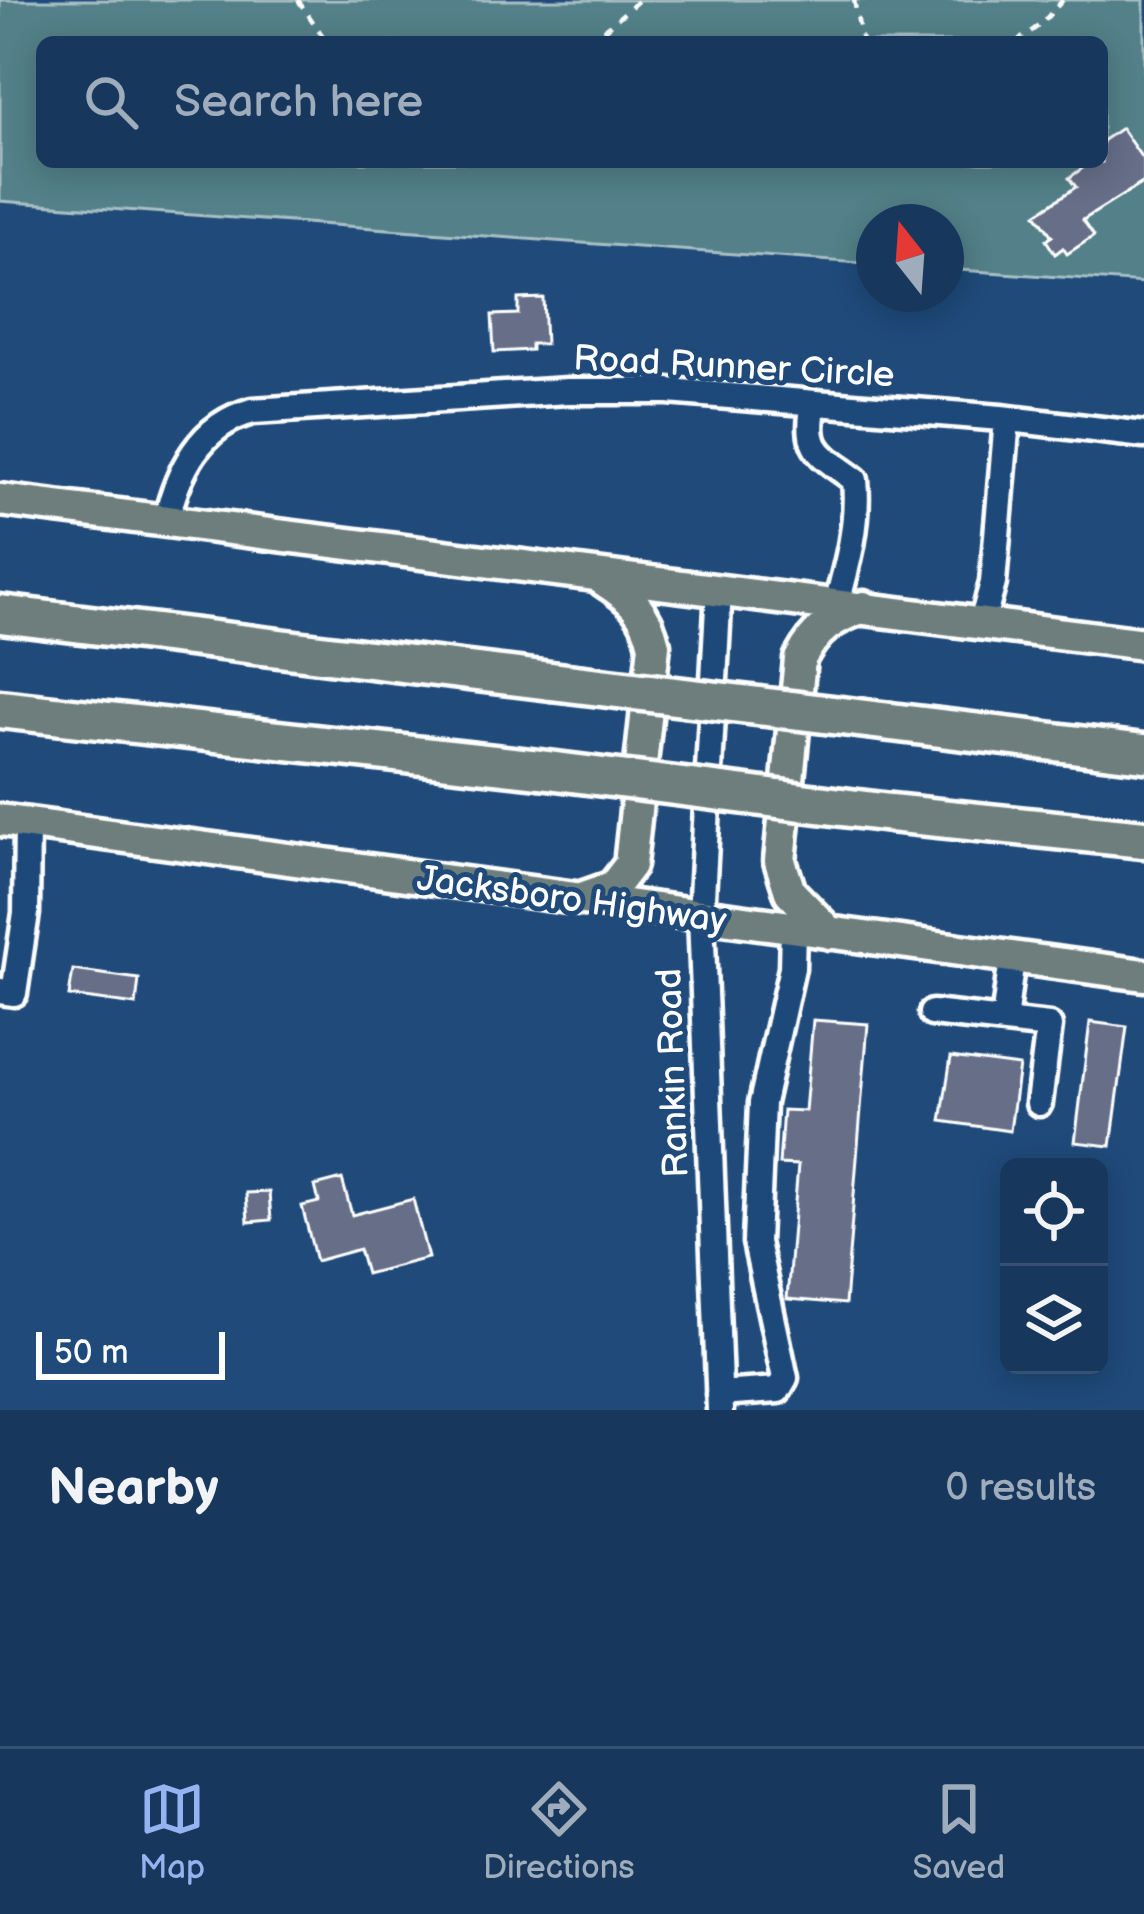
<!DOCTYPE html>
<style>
body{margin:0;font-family:"Balsamiq Sans",sans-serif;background:#203f62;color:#f1f3f6}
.controls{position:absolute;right:36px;bottom:36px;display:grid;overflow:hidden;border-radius:18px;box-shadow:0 6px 30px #0003}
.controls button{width:108px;height:108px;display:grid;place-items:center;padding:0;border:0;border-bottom:3px solid #365272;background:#17385c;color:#f1f3f6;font:60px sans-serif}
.compass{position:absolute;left:856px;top:204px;width:108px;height:108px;border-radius:50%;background:#17385c;box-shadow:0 6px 30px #0003;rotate:343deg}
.scale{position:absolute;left:36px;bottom:30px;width:189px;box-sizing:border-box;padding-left:12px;border:6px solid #fff;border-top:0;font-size:33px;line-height:42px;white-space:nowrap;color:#fff;-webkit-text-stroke:9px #1f4a7a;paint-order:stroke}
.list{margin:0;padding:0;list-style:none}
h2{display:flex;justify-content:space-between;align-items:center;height:156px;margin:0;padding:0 48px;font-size:51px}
h2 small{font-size:39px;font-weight:400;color:#9eacbb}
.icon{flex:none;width:66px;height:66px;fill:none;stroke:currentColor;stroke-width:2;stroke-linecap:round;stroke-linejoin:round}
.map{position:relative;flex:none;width:1144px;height:1410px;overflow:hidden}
.search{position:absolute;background:#17385c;box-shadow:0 6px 30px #0003;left:36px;right:36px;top:36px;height:132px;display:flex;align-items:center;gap:30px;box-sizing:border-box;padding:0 42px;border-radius:18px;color:#9eacbb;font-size:45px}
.sheet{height:336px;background:#17385c}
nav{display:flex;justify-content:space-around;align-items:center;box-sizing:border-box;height:168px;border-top:3px solid #365272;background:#17385c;font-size:33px;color:#9eacbb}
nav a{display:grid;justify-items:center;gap:6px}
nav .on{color:#95b2f1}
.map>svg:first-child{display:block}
.green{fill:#538089;stroke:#a9c0c4;stroke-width:3;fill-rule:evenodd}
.building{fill:#666e88;stroke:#fff;stroke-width:3}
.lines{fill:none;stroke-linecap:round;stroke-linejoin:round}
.minor-casing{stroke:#fff;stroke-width:33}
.major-casing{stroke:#fff;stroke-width:39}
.highway-casing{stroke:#fff;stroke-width:45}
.path{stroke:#fff;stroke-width:4.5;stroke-dasharray:9 9;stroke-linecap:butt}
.minor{stroke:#1f4a7a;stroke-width:24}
.major{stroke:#6d7e7c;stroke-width:30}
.highway{stroke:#6d7e7c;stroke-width:36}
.highway-bridge-casing{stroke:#fff;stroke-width:45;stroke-linecap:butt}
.highway-bridge{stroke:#6d7e7c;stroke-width:36}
.labels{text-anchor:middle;stroke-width:10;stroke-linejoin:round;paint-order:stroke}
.street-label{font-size:36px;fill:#fff;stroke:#1f4a7a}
</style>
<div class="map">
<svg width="1144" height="1410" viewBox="0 0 1144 1410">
<rect width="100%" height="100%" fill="#1f4a7a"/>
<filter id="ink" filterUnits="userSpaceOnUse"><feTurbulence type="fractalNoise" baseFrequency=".00833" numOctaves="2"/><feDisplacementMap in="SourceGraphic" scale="24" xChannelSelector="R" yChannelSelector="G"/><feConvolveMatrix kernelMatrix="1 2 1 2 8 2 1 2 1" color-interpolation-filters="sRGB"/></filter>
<g filter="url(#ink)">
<path class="green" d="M0,0H1144V283L946,269V222H874V264L0,201ZM42,42H1102V162H42Z"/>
<path class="building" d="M1121,128L1144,161V182L1083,220L1094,236L1067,254L1063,248L1055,254L1046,240L1052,236L1036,214L1076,187L1069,178L1084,167L1080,162H1102V141Z
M543,298L545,344H531V350L494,352L492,315L518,314V299Z
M73,970L139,979L136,1005L69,996Z
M813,1020L868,1024L845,1304L787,1299L798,1165L779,1164L783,1110L805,1111Z
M1090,1022L1127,1027L1111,1146L1075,1142Z
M951,1057L1019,1066L1010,1131L941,1121Z
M342,1179L352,1215L413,1199L428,1258L366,1274L359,1249L316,1261L302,1206L319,1202L315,1186Z
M269,1192L271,1220L248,1222L246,1193Z"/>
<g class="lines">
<g class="minor-casing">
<path id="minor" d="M814,403C804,451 820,454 855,480C859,522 848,563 837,603
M166,521C178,471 200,424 253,411L568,391H668L1001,418L1144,435
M719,589L701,915L720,1410
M982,623L993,583L1007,419
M0,991L14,993L26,913L27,823
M932,1013L1049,1026L1039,1103
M1004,1021L1012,958
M719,1394L778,1390L785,1378L756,1242L762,1103L792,968L793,929"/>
</g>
<g class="major-casing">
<path id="major" d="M0,500L1144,644
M0,820L1144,975
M579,899L613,887L630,865L654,645C646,611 631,598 603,580
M830,933L790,892L780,861L800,659C816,629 832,618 864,607"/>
</g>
<g class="highway-casing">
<path id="highway" d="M0,614L551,681
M0,709L540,769
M891,722L1144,753
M890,813L1144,839"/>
</g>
<path class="path" d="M298,0L327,42
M854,0L862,42
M590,42L639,0
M1016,42L1040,25L1063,0"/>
<use href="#minor" class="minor"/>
<use href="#major" class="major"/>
<use href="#highway" class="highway"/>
<g class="highway-bridge-casing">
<path id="highway-bridge" d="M551,681L891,722
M540,769L890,813"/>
</g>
<use href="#highway-bridge" class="highway-bridge"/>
</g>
</g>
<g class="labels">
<g class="street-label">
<text transform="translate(734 365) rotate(3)" y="13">Road Runner Circle</text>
<text transform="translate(572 898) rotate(8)" y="13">Jacksboro Highway</text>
<text transform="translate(671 1073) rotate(-92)" y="13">Rankin Road</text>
</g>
</g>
</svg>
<div class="controls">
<button><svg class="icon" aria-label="locate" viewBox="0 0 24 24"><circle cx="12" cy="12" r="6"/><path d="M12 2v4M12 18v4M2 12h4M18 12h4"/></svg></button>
<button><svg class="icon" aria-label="layers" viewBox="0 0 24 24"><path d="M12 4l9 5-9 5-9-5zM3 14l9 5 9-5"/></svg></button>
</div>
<svg class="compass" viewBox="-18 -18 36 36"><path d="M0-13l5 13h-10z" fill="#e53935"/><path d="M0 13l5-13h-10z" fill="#9eacbb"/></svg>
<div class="scale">50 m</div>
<div class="search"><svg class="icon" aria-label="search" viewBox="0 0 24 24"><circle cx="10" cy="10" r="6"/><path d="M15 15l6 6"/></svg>Search here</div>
</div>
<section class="sheet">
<h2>Nearby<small>0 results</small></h2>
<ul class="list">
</ul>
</section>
<nav>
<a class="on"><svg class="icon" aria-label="map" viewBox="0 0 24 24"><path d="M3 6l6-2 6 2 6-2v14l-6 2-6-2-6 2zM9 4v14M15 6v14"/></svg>Map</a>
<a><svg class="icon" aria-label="directions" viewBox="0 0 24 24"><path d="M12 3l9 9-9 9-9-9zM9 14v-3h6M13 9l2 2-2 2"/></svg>Directions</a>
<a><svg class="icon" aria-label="saved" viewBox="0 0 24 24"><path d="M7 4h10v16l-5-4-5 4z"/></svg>Saved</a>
</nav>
